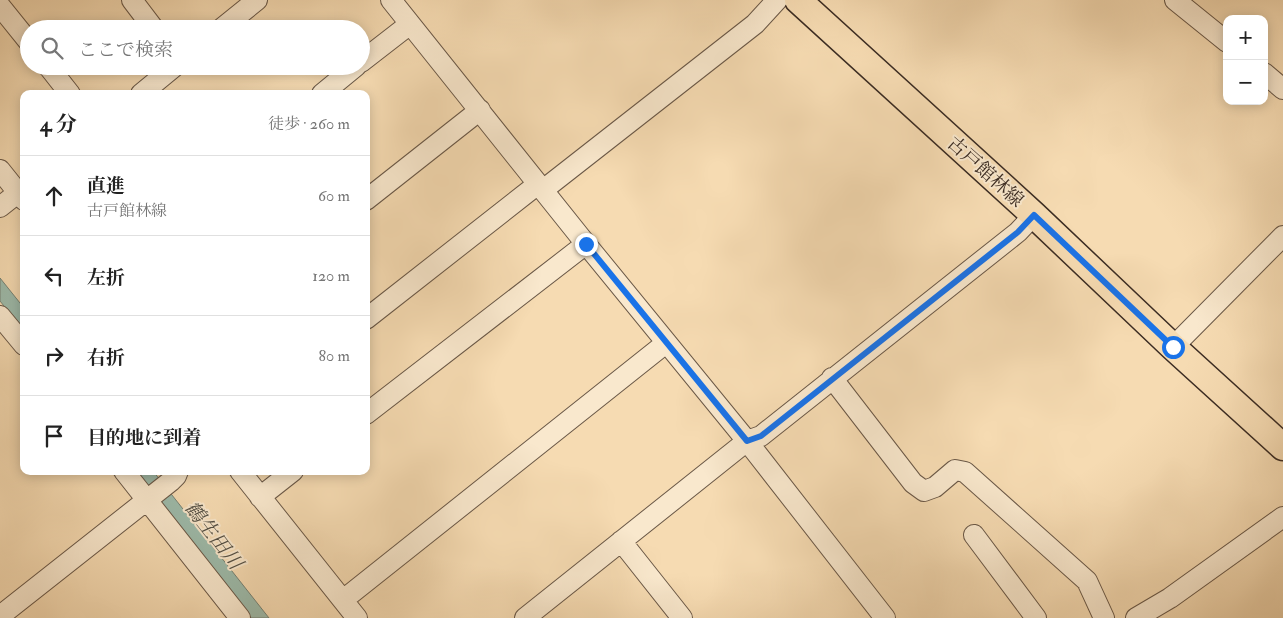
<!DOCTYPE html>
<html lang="ja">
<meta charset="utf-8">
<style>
body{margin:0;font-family:"IM FELL Double Pica","Noto Serif JP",serif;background:#f6f6f6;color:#222}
.controls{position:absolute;right:15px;top:15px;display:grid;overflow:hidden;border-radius:10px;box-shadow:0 2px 12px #0003}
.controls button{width:45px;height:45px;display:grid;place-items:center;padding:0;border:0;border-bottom:1px solid #e0e0e0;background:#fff;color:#222;font:25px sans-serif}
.stop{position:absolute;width:15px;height:15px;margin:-11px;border:4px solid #1a73e8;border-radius:50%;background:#fff}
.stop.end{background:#1a73e8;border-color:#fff;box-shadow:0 1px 5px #0008}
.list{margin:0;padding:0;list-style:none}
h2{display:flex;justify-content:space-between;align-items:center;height:65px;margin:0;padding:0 20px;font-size:21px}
h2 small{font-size:16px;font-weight:400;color:#767676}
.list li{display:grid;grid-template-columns:32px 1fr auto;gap:15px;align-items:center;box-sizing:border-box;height:80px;padding:0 20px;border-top:1px solid #e0e0e0}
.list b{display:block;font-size:19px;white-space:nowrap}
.list p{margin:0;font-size:16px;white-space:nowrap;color:#767676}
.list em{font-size:16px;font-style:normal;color:#767676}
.icon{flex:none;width:28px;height:28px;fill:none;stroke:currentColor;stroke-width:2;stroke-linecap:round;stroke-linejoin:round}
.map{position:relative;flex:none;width:1283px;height:618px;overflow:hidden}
.search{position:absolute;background:#fff;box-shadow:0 2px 12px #0003;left:20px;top:20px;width:350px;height:55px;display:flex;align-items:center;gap:12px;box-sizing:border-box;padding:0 18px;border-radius:28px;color:#767676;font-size:19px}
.panel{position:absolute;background:#fff;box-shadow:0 2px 12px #0003;left:20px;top:90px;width:350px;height:385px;border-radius:10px}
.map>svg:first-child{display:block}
.water{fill:#9dbbab;stroke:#768275}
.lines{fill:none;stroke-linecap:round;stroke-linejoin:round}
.minor-casing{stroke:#6a5847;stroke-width:22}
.major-casing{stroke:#3b2c23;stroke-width:29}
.minor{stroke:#f9e8cd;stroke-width:20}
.major{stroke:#f6dbb2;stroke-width:26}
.route{stroke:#1a73e8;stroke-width:6}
.labels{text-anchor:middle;stroke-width:4;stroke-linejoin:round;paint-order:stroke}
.street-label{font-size:19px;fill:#3b2c23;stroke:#f9e8cd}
.water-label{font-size:20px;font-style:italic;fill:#545045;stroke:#f9e8cd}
</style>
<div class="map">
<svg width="1283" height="618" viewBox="0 0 1283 618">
<rect width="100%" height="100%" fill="#f6dbb2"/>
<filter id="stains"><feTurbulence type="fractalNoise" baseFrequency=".004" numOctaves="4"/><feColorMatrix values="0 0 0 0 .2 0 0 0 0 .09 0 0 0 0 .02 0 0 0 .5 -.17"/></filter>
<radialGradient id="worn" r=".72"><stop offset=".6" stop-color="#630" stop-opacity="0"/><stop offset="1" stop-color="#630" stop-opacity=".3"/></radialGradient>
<path class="water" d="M0,278L24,308V331L0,301Z
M135,471H153L269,618H251Z"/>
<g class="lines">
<g class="minor-casing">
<path id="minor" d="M132,0L154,29
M391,0L586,244L747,441L885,618
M1175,0L1227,42
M0,6L29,42
M221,29L257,0
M361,62L410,24
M48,66L70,94
M1264,73L1283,89
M141,94L175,66
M322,94L356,66
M0,170L24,200
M543,190L755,24L777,0
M366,200L480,110
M0,207L24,188
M0,316L24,345
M366,319L538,184
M1173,347L1283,236
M832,378L913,483L924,491L935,487L955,470L965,472L1087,581L1104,618
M366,414L586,244
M124,471L240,618
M240,471L357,618
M260,497L293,471
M974,535L1036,618
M621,541L682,618
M343,600L666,343
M0,616L171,481L176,476L178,471
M525,618L747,441L761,436L1018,232L1034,215
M1136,618L1170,598L1283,517"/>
</g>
<g class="major-casing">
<path id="major" d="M798,0L1034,215L1173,347L1283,447"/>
</g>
<use href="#minor" class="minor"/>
<use href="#major" class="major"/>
</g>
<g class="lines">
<path class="route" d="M586,244L747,441L761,436L1018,232L1034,215L1173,347"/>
</g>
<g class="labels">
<g class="street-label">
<text transform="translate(986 171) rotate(42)" y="7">古戸館林線</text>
</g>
<g class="water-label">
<text transform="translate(214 535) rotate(52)" y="7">鶴生田川</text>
</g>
</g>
<rect width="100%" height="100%" filter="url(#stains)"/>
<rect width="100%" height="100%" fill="url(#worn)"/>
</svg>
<div class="controls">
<button>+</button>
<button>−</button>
</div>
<div class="stop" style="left:1173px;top:347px"></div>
<div class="stop end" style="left:586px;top:244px"></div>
<div class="search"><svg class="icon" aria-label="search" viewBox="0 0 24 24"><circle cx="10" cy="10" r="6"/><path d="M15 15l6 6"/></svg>ここで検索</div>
<section class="panel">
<h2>4 分<small>徒歩 · 260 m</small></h2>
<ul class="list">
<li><svg class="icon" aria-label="ahead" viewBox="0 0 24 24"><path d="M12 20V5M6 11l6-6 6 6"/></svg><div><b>直進</b><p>古戸館林線</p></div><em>60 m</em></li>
<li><svg class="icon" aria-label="left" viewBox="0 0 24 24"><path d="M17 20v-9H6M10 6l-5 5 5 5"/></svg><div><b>左折</b></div><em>120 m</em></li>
<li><svg class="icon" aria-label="right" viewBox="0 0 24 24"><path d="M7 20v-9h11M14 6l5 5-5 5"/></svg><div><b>右折</b></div><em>80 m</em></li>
<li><svg class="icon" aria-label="arrive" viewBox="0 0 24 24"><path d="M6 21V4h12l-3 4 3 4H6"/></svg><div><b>目的地に到着</b></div></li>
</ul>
</section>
</div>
